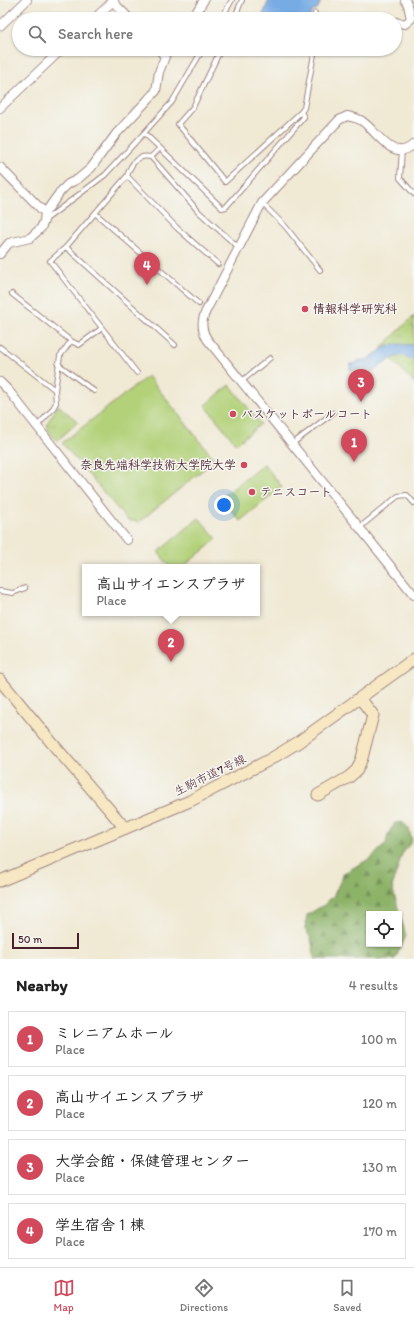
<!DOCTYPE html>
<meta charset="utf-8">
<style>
body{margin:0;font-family:Itim,"Klee One",sans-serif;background:#f2f2f2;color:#222}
.controls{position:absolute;right:12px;bottom:12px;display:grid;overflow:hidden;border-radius:0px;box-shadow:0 1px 3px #0004}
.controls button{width:36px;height:36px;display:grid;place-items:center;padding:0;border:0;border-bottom:1px solid #e0e0e0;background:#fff;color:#222;font:20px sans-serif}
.scale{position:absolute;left:12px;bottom:10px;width:67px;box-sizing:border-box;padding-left:4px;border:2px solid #4a1f2b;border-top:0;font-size:11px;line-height:14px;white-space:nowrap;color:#4a1f2b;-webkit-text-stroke:3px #f6f6f2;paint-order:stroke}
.you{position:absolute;left:224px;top:505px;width:14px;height:14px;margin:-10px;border:3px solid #fff;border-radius:50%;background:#1a73e8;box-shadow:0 0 0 6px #1a73e833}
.badge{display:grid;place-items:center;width:26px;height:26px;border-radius:50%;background:#d1495b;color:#fff;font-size:13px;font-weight:700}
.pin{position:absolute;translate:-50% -33px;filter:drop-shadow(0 1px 2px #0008)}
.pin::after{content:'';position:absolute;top:21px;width:14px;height:12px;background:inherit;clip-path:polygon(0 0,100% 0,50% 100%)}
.popup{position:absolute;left:82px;top:564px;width:178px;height:52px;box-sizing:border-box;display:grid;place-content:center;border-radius:0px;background:#fff;filter:drop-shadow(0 1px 3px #0005);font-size:13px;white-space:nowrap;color:#767676}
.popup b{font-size:15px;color:#222}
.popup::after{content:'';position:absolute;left:50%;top:100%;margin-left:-8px;border:8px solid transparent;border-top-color:#fff}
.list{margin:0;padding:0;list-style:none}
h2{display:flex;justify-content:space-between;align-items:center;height:52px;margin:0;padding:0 16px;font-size:17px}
h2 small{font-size:13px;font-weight:400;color:#767676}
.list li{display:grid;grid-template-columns:26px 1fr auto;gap:12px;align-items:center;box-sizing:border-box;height:56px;margin:0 8px 8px;padding:0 8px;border:1px solid #e0e0e0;border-radius:0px}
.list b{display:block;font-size:15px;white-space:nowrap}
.list p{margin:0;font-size:13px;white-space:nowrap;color:#767676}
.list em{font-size:13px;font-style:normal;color:#767676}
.icon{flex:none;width:22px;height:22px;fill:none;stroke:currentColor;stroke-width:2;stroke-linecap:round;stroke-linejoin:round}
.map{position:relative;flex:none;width:414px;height:959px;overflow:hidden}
.search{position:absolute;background:#fff;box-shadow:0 1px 3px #0004;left:12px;right:12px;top:12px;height:44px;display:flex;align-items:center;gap:10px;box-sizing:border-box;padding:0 14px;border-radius:22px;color:#767676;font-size:15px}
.sheet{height:308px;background:#fff}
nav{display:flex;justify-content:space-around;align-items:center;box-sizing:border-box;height:56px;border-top:1px solid #e0e0e0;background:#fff;font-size:11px;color:#767676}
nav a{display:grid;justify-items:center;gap:2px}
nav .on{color:#d1495b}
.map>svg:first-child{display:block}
.grass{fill:#b2d179;stroke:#7e7852}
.forest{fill:url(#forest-firs);stroke:#6c694a;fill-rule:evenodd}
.park{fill:url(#park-tufts);stroke:#7e7852}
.water{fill:#77abe4;stroke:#606588}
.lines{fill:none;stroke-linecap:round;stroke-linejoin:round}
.lane-casing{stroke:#9d8480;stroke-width:6}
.street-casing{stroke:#9d8480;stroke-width:10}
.secondary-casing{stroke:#9d8480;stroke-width:13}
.lane{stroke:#fff;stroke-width:4}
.street{stroke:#fff;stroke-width:8}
.secondary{stroke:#f7e8c3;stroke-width:11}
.poi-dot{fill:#d1495b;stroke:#f6f6f2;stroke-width:1.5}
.labels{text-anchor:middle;stroke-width:3;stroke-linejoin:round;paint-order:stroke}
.poi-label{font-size:12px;font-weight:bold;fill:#4a1f2b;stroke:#f6f6f2;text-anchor:start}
.street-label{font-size:12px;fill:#4a1f2b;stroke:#f6f6f2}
</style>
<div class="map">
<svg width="414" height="959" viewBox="0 0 414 959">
<defs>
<pattern id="forest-firs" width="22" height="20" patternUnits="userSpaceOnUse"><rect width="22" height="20" fill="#8db369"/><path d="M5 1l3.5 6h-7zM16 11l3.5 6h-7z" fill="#759157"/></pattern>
<pattern id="park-tufts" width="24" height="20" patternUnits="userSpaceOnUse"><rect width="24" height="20" fill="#b2d179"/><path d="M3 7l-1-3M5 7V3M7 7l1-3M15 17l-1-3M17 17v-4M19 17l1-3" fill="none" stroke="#9bb369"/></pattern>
</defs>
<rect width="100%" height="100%" fill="#f6f6f2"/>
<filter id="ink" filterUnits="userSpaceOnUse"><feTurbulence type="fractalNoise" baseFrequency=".025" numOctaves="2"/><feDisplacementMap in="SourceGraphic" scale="8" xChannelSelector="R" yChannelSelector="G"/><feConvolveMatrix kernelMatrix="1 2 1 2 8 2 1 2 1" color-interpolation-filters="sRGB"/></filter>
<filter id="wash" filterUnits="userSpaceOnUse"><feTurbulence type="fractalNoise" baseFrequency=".012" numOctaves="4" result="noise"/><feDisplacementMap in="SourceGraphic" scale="16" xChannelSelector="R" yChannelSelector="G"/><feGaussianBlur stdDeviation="0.9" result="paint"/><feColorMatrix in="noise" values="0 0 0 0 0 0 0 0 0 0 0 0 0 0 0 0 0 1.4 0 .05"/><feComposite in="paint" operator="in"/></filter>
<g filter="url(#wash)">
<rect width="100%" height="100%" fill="#f0e9d4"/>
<path class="grass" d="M148,376L215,460L139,522L127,520L62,443Z
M230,385L261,424L236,444L205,405Z
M264,464L282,487L240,521L221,498Z
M199,518L217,539L183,567H170L158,552Z"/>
<path class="forest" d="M403,822L409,829L412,841L402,854L392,887L406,936L395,959H315L311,938L305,929L307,915L324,905L334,895L344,873L371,858L386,844L388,834L395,823ZM369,914H399V944H369Z"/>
<path class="park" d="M414,316V383L381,348Z
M58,405L78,422L57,441C39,422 50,423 58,405Z"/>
<path class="water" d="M269,0H321L318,8L312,12L309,19H273L262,17Z
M414,343V360L409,359L402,355L391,359L374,371L363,368L350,370V364H353L360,360H366L386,347L395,344L413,345Z"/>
</g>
<g filter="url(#ink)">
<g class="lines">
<g class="lane-casing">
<path id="lane" d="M315,13L316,19
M221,19L232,0
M234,19L242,0
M221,49L193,107L178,124L225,182L301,112
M144,133L172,102L203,49
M160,148L222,208L226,207L304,117L301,112L304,108L315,49
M402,150L400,178L414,194
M127,176L177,228L218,264
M262,203L285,226L320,270
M95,213L199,304
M45,220L105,175L144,133L160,148L151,157
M66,247L175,345
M12,294L71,341
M102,328L137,373
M0,347L55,390
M58,364L94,391
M242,381L270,358
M37,426L52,410L56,403L55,390L60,356L71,341L79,345L102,328L50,261L66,247L127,176C131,164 137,154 151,157L199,212L238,247
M292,444L333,413
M359,528L398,496L407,495L414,503
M0,591L13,593L25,588"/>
</g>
<g class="street-casing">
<path id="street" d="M111,0L130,19
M94,19L114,0
M192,19L204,0
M395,22L405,24L411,19L408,5L405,0
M0,26L27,0
M158,49L165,56
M0,108L62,49
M414,144C393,164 377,131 362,121C358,118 352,117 347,116L339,120L262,203L206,311C201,321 201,329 207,339L414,595
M0,167L45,213
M0,254L9,243L30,238L41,228L44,221L45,213L60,192L68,184L78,179L91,168L116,134L156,91L159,72L168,49
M0,382L9,391L127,540"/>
</g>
<g class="secondary-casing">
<path id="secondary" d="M0,680L52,743L125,828
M318,795L349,777L357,770L362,758L373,715L360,698
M0,881L190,801L269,760L297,743L414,659"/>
</g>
<use href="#lane" class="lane"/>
<use href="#street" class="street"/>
<use href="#secondary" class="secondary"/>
</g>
</g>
<g class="poi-dot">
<circle cx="305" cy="309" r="4"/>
<circle cx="233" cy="414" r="4"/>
<circle cx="244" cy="465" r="4"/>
<circle cx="252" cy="492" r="4"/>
</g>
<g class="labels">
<g class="poi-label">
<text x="313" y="313">情報科学研究科</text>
<text x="241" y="418">バスケットボールコート</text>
<text x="236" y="469" text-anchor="end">奈良先端科学技術大学院大学</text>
<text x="260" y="496">テニスコート</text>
</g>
<g class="street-label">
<text transform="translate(210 775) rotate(-26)" y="4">生駒市道7号線</text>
</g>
</g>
</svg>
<div class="controls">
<button><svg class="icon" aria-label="locate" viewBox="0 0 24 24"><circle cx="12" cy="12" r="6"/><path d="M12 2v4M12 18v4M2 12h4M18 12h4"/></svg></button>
</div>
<div class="scale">50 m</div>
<div class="you"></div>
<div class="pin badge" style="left:354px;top:462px">1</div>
<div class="pin badge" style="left:171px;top:662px">2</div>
<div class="popup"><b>高山サイエンスプラザ</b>Place</div>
<div class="pin badge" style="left:361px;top:402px">3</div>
<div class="pin badge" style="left:147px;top:285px">4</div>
<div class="search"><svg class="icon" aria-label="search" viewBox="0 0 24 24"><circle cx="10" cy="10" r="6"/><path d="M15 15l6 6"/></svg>Search here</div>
</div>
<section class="sheet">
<h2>Nearby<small>4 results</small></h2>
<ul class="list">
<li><span class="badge">1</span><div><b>ミレニアムホール</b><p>Place</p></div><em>100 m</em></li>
<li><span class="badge">2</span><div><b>高山サイエンスプラザ</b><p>Place</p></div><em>120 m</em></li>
<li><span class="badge">3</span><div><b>大学会館・保健管理センター</b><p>Place</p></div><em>130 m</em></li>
<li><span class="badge">4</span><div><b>学生宿舎１棟</b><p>Place</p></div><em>170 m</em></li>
</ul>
</section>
<nav>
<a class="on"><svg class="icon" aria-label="map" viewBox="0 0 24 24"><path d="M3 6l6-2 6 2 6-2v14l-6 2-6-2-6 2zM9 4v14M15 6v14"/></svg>Map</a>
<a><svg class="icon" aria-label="directions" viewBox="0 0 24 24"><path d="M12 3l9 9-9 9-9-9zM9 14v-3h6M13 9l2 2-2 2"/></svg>Directions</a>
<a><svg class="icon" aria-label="saved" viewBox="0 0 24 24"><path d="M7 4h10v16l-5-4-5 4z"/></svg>Saved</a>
</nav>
